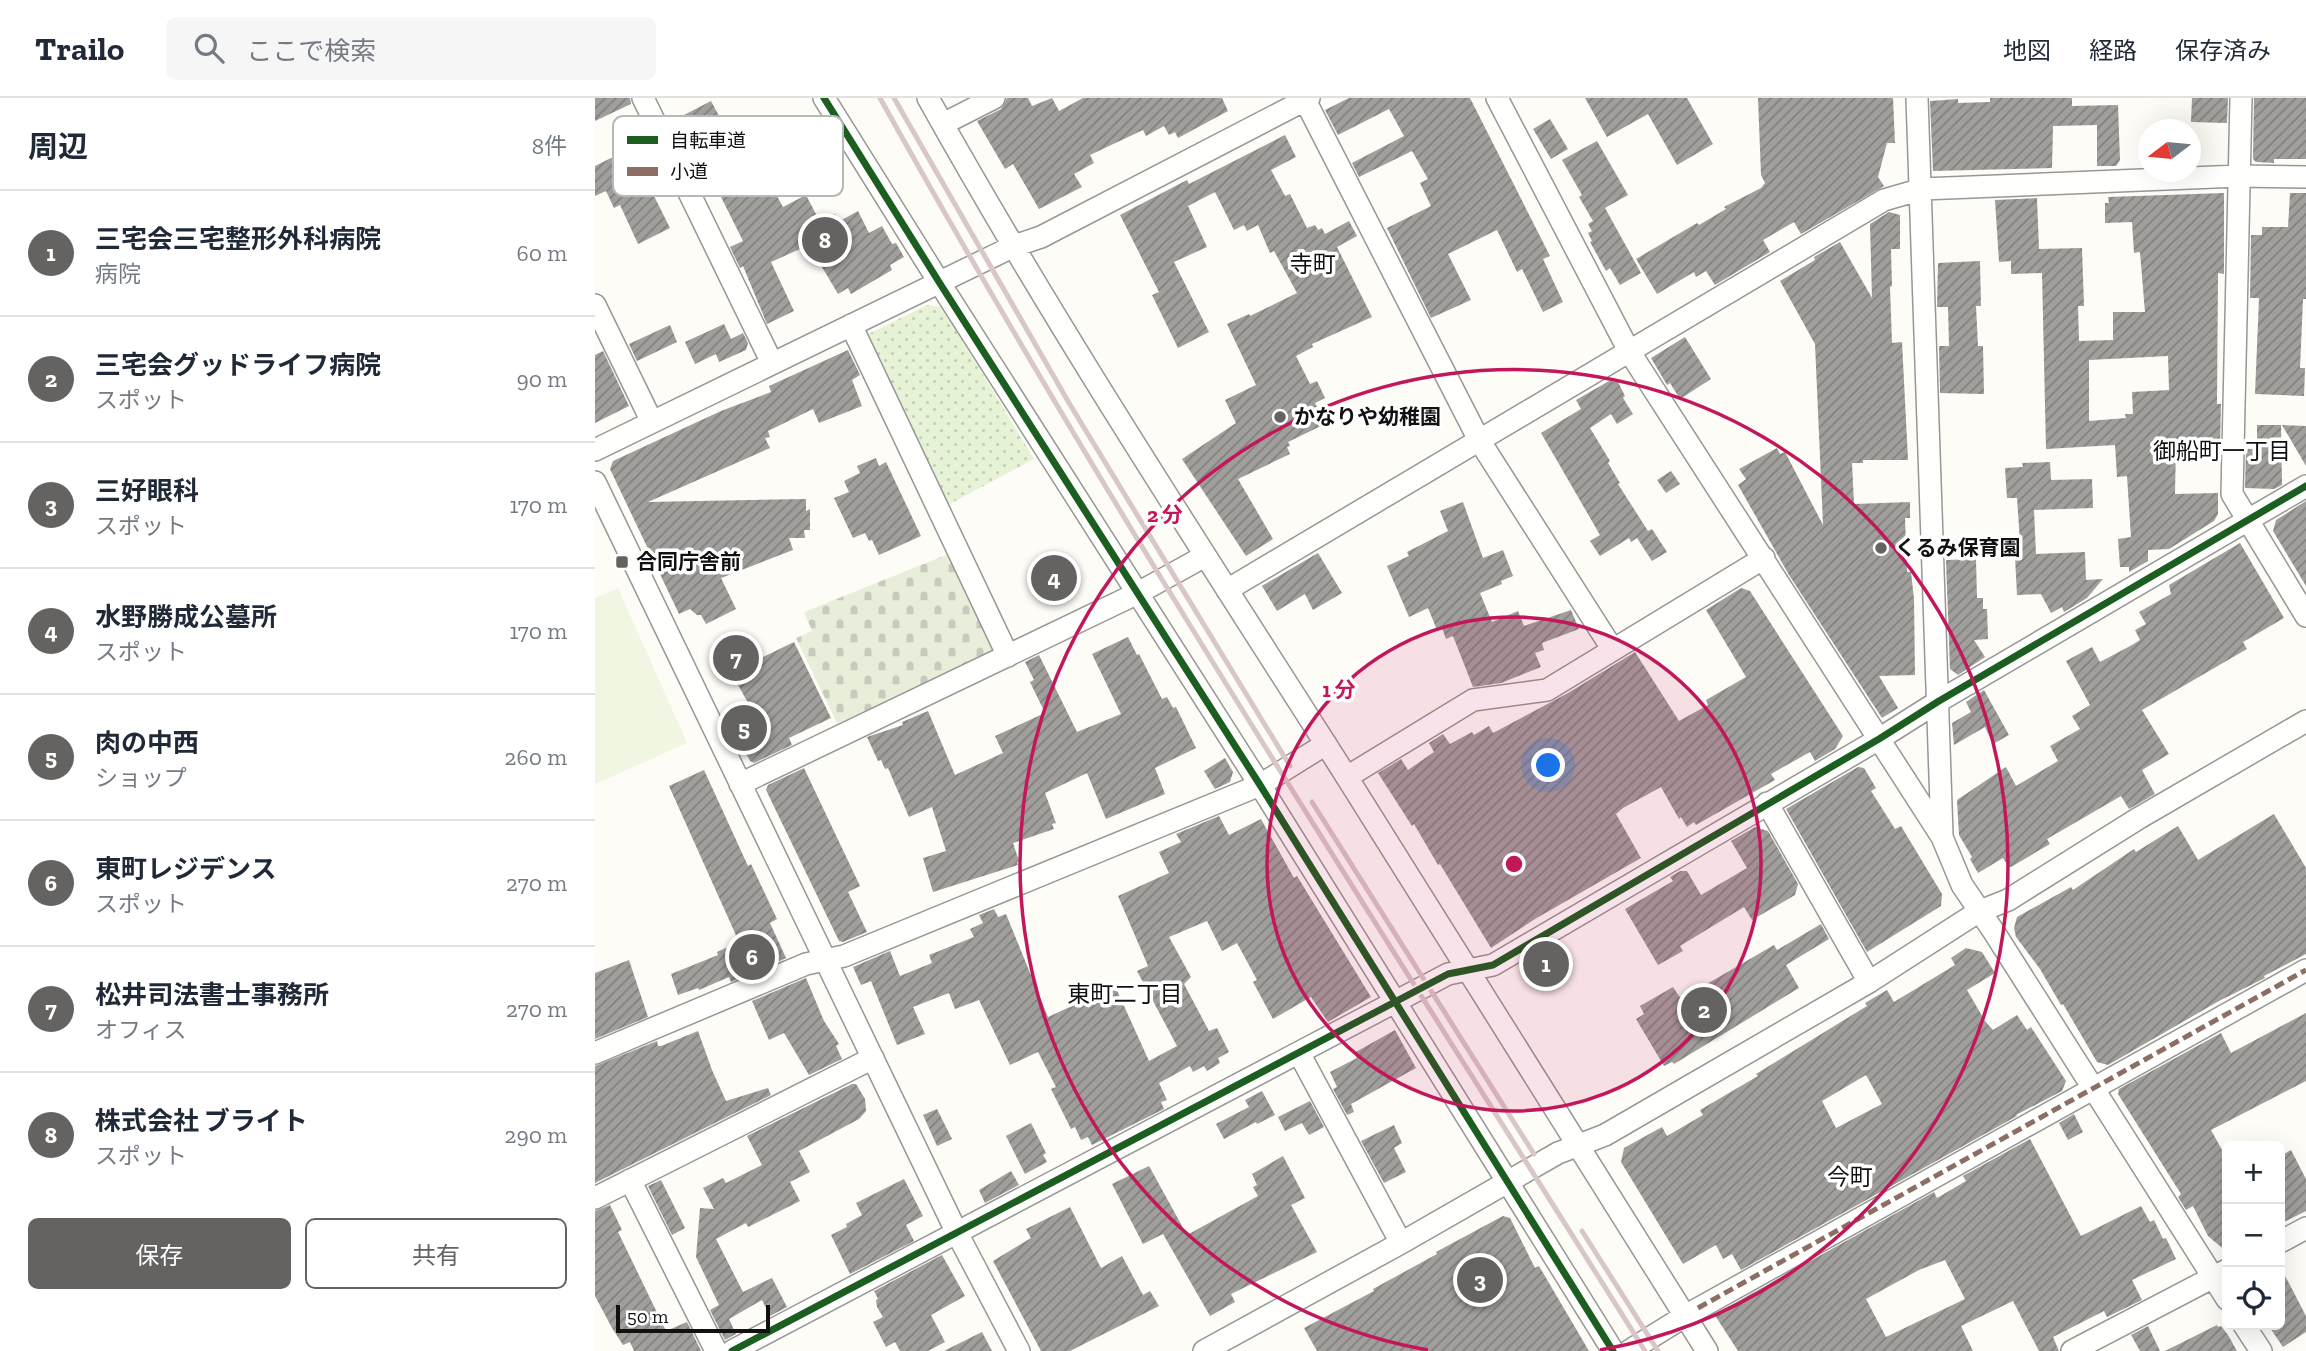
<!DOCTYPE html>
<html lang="ja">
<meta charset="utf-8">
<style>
body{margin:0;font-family:"Zilla Slab","Noto Sans JP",serif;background:#f6f6f7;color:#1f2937}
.controls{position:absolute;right:21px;bottom:21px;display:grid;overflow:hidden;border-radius:10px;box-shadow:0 7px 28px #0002}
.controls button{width:63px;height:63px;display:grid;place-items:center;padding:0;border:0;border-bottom:2px solid #e0e1e3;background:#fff;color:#1f2937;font:35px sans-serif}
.compass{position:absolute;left:1543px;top:21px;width:63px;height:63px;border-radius:50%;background:#fff;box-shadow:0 7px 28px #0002;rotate:254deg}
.scale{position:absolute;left:21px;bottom:18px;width:154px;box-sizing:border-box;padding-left:7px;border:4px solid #111;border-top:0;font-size:19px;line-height:24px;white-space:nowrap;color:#111;-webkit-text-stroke:5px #fff;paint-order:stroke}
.you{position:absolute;left:954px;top:668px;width:24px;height:24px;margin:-18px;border:5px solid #fff;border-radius:50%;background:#1a73e8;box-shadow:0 0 0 10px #1a73e833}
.badge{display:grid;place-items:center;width:46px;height:46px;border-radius:50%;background:#646362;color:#fff;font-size:23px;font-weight:700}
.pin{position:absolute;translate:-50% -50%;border:4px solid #fff;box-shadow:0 2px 7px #0006}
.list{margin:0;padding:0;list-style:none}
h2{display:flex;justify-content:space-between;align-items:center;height:91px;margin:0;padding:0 28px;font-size:30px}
h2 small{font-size:23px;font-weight:400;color:#747a83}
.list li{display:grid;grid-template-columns:46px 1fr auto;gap:21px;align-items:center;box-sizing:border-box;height:126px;padding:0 28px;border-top:2px solid #e0e1e3}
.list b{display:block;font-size:26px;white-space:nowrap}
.list p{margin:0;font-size:23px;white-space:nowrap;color:#747a83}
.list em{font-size:23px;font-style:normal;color:#747a83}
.actions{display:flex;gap:14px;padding:21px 28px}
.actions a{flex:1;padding:16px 0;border:2px solid #646362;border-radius:10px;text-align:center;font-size:24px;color:#646362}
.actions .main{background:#646362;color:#fff}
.icon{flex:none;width:38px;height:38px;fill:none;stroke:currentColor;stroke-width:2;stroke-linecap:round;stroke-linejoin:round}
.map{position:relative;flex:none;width:1711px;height:1253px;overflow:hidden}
header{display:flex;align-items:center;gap:42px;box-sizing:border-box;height:98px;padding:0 35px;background:#fff;border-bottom:2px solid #e0e1e3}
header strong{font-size:33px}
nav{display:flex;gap:38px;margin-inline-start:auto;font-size:24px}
.search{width:490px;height:63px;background:#f6f6f7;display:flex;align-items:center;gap:18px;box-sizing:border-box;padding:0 24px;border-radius:10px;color:#747a83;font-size:26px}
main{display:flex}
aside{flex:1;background:#fff}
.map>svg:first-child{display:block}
.cemetery{fill:url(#cemetery-stones)}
.park{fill:url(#park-dots)}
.pitch{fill:#f0f6e1}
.building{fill:url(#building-hatch);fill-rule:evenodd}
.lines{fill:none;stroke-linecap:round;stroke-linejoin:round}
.minor-casing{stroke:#979795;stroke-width:24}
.minor{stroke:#fffffe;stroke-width:21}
.rail{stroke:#d9c6c7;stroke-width:5}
.quiet{stroke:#8d6e63;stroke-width:5;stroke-dasharray:10 5;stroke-linecap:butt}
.cycleway-casing{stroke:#fff;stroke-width:11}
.cycleway{stroke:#1b5e20;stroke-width:7}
.ring{fill:none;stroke:#c2185b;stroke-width:3.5}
.poi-dot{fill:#646362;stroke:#fff;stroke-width:2.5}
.labels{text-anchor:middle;stroke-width:7;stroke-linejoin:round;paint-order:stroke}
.poi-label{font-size:21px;font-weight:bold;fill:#111;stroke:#fff;text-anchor:start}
.neighbourhood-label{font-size:23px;fill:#111;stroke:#fff}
.key{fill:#fff;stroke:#b8b8b8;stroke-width:2}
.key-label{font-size:19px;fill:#111}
.centre{fill:#c2185b;stroke:#fff;stroke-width:3.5}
.ring-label{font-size:21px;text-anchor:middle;font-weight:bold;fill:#c2185b;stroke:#fff;stroke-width:7;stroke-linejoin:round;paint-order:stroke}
</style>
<header>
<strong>Trailo</strong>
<div class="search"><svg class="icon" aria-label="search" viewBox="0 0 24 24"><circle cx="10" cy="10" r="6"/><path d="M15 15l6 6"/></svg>ここで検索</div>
<nav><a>地図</a><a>経路</a><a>保存済み</a></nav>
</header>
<main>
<aside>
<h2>周辺<small>8件</small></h2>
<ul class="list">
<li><span class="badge">1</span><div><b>三宅会三宅整形外科病院</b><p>病院</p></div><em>60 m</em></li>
<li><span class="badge">2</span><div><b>三宅会グッドライフ病院</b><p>スポット</p></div><em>90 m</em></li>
<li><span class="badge">3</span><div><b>三好眼科</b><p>スポット</p></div><em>170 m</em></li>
<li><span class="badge">4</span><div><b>水野勝成公墓所</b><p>スポット</p></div><em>170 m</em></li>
<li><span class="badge">5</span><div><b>肉の中西</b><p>ショップ</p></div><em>260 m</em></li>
<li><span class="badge">6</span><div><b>東町レジデンス</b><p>スポット</p></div><em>270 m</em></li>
<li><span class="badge">7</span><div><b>松井司法書士事務所</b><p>オフィス</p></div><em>270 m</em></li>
<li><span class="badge">8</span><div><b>株式会社 ブライト</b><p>スポット</p></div><em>290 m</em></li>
</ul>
<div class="actions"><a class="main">保存</a><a>共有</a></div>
</aside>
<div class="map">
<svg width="1711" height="1253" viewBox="0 0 1711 1253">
<defs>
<pattern id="cemetery-stones" width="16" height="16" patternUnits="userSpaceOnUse" patternTransform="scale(1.75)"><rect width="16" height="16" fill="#e9eedb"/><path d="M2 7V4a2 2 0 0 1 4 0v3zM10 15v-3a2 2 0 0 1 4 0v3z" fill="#c7cbbb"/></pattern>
<pattern id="park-dots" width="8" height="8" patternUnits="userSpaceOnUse" patternTransform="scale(1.75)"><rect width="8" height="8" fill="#e7f3d7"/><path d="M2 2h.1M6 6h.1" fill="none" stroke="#c5cfb8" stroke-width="1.8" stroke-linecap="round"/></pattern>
<pattern id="building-hatch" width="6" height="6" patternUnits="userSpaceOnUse" patternTransform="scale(1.75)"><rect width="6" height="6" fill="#a19f9c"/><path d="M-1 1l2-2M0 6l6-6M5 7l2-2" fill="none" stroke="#82807e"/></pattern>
</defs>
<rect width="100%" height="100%" fill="#fdfcf7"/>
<path class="cemetery" d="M356,455L401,549L399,554L243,627L201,540L217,533L209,514Z"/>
<path class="park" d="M332,207L347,209L439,361L353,407L271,237Z"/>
<path class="pitch" d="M23,490L92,645L0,686V500Z"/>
<path class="building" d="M0,0H35L36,6L0,23Z
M412,0H433L437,8L457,0L464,13L488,0H627L633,13L583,40L580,34L574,37L569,28L551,38L548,32L495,57L499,65L479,76L487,89L444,111L418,66L410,71L382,23L406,11Z
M754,0H875L955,158L948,161L968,204L948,214L927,171L922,174L902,132L853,156L876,202L836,220L792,130L836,108L825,85L833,81L817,53L764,79L757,65L809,38L794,11L743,37L730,12Z
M990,0H1092L1118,46L1082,67L1053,16L1012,39Z
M1163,0H1298L1300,45H1292L1283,79L1289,88L1206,136L1199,124L1168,142L1175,154L1120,187L1111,173L1101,179L1099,174L1062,196L1041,161L1102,125L1104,127L1131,111L1129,109L1166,90L1170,85L1166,77Z
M1395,0H1477V8L1523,7L1525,62L1521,68H1502V27L1458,28L1457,70L1338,73L1335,3L1363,1V5L1395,4Z
M1597,0H1633L1632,25L1596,24Z
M1659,0H1711V61H1679V65L1661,64L1658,61Z
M116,3L129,27L101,41L89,17Z
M955,21L973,51L956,61L938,31Z
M690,37L701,59L676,72L690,98L695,96L712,130L720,127L723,132L727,130L730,136L754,123L762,138L742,149L777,219L717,246L718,249L701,258L715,286L722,283L730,300L720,305L730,326L693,344L695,348L692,349L695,356L643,381L678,441L651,458L587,361L641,325L630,302L661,287L632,226L654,216L655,218L702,195L679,153L675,155L663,127L652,133L649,127L639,132L620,94L593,108L612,149L579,164L614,234L583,250L557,197L564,194L525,117L592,82L594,86Z
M1002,43L1033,97L1010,110L1046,175L1025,187L1015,170L1011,173L995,144L997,143L993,135L997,133L993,126L998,123L984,99L987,97L967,62Z
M18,59L27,79L58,63L70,87L57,94L75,130L43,146L25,107L19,110L11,93L0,98V68Z
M161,60L188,109L211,97L225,124L240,116L243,124L263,113L274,135L287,128L297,146L301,145L309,159L295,167L297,172L256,196L253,190L243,196L214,147L176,164L199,213L172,226L148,168L145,170L135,149L148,143L118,83Z
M1629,95V176L1623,175L1622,306H1626L1625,348L1581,349L1580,396L1623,395V416L1619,423L1574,451L1553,452V463L1534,474V469H1525L1523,441L1536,439L1532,378L1522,379L1520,347L1451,351L1447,175L1416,176V163L1404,164L1400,102L1442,100L1444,151L1487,150L1489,208H1483L1484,243L1518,242V214H1550L1545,154L1539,155L1537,124L1510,125V105H1514L1513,99ZM1573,258L1574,292L1537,294L1538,316H1530L1531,320L1494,323V262Z
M1695,95H1711V201H1708L1705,270H1710L1709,298L1660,296L1664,200H1655L1656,137H1667V129H1693Z
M1294,114L1305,117V151H1296L1297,188L1295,189L1297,245L1307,244L1313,362H1268V365H1257L1259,406L1315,404V420H1310L1312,474H1316L1319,501L1320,577L1284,578L1303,610L1287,620L1194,477L1143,387L1151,381L1144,371L1182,350L1185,356L1190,354L1228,427L1220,246L1185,183L1220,162L1219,159L1245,144L1277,200L1275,126Z
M1385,163L1386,208H1381L1383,248H1388L1389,296L1345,295L1344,248H1354L1353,209H1342L1343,165Z
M129,226L136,241L148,235L153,245L151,252L124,264L121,256L100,266L90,244Z
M75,227L82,244L42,263L34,246Z
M1090,239L1116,281L1085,301L1075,285L1072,287L1056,260Z
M253,252L265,277L257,282L267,308L224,325L218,311L173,333L175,339L170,340L175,350L53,404L211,401V413L215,411V432H209L210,440H194L198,452L126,480L141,511L111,526L106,517H102L95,511L84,516L15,371L18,363L126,313L176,294L174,288Z
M8,253L34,308L0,325V257Z
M1014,283L1023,284L1030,298L1028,300L1038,316L1022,326L1016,316L995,330L1015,363L1013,365L1025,385L1023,386L1053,433L1057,431L1072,454L1057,463L1042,440L1036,444L1034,440L1005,458L995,443L1005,437L946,335L986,311L981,302Z
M1662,327H1686L1687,387L1679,391L1650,390L1651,351H1662Z
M1687,327L1711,328V368Z
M281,360L284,368L291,364L326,438L284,457L277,442L274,443L270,435L258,440L239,400L254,394L249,383L265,375L262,368Z
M1455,364L1456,382L1497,381L1498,410L1439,412L1441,456L1490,454L1491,482L1508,481L1492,500L1469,514L1467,509L1456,515L1446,496L1422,497L1420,459H1426L1422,400H1412L1410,370L1428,369L1427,365Z
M1076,373L1085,386L1071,395L1062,382Z
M1711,403V488L1678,433L1681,422Z
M868,404L888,460L908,452L918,478L906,483L907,486L885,495L897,524L923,513L929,528L976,512L984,531L947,545L949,552L940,555L946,569L906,585L878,589L858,538L851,541L847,530L842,532L833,510L814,519L792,468L814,458L812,454L853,433L845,413Z
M1645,445L1689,520L1648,544L1652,551L1547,612L1574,656L1547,672L1560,696L1534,711L1526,698L1452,741L1455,746L1416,769L1413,768L1408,760L1383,775L1375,761L1377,759L1364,737L1362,702L1411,669L1421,688L1463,663L1455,648L1485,631L1477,618L1495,607L1471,563L1497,549L1505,564L1537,547L1545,542L1540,532L1551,526L1544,514L1576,496L1574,487Z
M723,455L747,495L718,512L710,496L682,513L667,488Z
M1381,461L1382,500H1388V511H1392L1393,541L1379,542L1390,559L1363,577L1355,571L1351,462Z
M1146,490L1155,493L1248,638L1240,651L1220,663L1215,654L1176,676L1180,682L1101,727L1099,724L1092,729L1086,719L1084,721L1066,689L1028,710L1021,716L1046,760L940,821L896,850L845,766L843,767L819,726L817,728L783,675L806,661L813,672L839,654L834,645L848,636L855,646L877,634L879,637L894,628L898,635L973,595L1040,554L1084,623L1113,607L1111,602L1151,579L1111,512Z
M533,539L542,557L544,556L567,601L572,599L578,610L581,609L601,650L560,670L570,696L511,721L492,675L450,695L461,725L457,726L459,731L418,745L424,763L422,764L423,767L338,794L328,760L351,753L337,709L314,719L293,670L290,671L286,662L283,663L272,639L308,627L307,624L333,613L360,677L408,655L400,638L450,615L435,584L439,582L430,564L444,557L482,634L526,616L497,556Z
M155,541L164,561L199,544L236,620L194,640L197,647L159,665L155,663L136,625L158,614L137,576L130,580L120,558Z
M1389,592L1414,637L1398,646L1390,629L1359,647L1357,625L1376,614L1371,604Z
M630,660L638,674L635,684L620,691L609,673Z
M1263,669L1269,670L1281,690L1276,693L1300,731L1306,728L1347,796L1346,808L1272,854L1191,711Z
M209,670L265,788L253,794L272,834L248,844L244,843L171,692L173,687Z
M109,672L153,768L156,766L182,821L175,825L191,860L136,884L134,879L104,892L103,890L83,897L76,876L123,857L122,854L144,844L74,688Z
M1679,716L1711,770V856L1669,878L1670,880L1624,903L1513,967L1502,964L1468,906L1466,907L1445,871L1421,839L1419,830L1422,819L1476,789L1478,792L1539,751L1541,754L1583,728L1603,762Z
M624,718L634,737L666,721L699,780L702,778L776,899L733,924L716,899L678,921L658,884L662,882L642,845L627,853L612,823L574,839L596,879L589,886L614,933L622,930L634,954L623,960L625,965L612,973L609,968L598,974L595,968L564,985L572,1002L566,1004L569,1011L497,1047L493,1039L486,1042L480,1029L476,1031L456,991L461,989L443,954L415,967L384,902L360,911L354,895L318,909L330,936L302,947L276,883L266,887L258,869L295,853L305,878L337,865L334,857L379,839L375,831L388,825L384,817L399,811L403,819L411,816L453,919L520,888L554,963L582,948L542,873L553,868L523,798L574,775L564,754L586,744L581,736Z
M1160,729L1173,733L1203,786L1200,797L1157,822L1149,809L1085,848L1088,853L1063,867L1030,811L1078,783L1075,779L1085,773H1092L1106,797L1152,770L1136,743Z
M1226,826L1234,841L1191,867L1204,890L1079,966L1077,964L1069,968L1041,921L1049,916L1045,908L1078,889L1086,901L1179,847L1182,852Z
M1371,850L1387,854L1400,875L1372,892L1390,923L1398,932L1422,917L1432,932L1436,929L1471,983L1467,993L1421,1017L1422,1018L1146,1172L1137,1156L1128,1161L1121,1147L1088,1166L1026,1064L1029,1050L1067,1029L1072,1038L1108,1017L1105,1012L1163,978L1161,976L1272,908L1270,905L1292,892L1299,904L1360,867L1356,860ZM1271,977L1287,1006L1241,1030L1227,1003Z
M34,862L53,919L0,941V875Z
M211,880L229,923L244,946L241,948L247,961L214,977L189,935L174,942L157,903Z
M1711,915V983L1616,1032L1632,1061V1154L1613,1138L1598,1108L1591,1112L1583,1099L1586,1096L1523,996L1524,991L1626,935L1636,955Z
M800,932L821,970L756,1006L759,1014L752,1017L738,991L742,989L735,974L762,960L759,955Z
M103,933L117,972L131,1003L173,990L176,997L0,1085V968L62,943L63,948H66Z
M257,986H261L270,1001L271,1013L264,1021L204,1053L215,1074L195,1084L205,1103L153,1129L151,1125L121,1141L148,1194L177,1180L192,1209L175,1218L167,1202L134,1221L141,1236L130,1242L115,1212L124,1207L101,1159L105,1110L119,1111L108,1090L128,1080L131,1085L167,1067L152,1038Z
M667,993L680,1017L662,1026L661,1024L629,1041L621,1026L654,1009L650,1002Z
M715,1003L729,1029L714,1037L707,1025L690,1033L683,1019Z
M342,1011L357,1041L342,1048L328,1017Z
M1479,1016L1488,1034L1473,1042L1464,1025Z
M436,1025L451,1055L448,1057L452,1064L430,1076L411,1038Z
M799,1027L807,1045L799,1050L811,1074L789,1085L766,1043Z
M1435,1041L1486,1138L1546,1108L1555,1124L1559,1122L1568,1141L1571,1140L1581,1161L1537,1182L1547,1202L1512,1219L1509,1213L1458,1239L1464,1253H1444L1418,1203L1366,1228L1378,1253H1143L1121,1219L1122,1215L1339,1094L1342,1100L1371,1083L1368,1078ZM1350,1162L1370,1201L1291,1239L1271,1201L1324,1172Z
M1696,1052L1711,1081V1113L1685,1126V1058Z
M688,1058L710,1100L696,1107L722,1154L636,1196L640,1204L615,1218L568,1136L548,1146L517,1086L554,1068L592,1137L663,1098L658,1089L662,1087L657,1076Z
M416,1073L424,1087L390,1105L384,1092Z
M309,1081L328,1118L311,1127L319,1143L255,1176L236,1137L252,1129L251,1126L267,1117L261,1105Z
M66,1082L90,1130L77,1137L53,1088Z
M15,1107L27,1132L23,1134L71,1233L92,1224L106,1253H39L35,1244L28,1247L17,1230L0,1198V1113Z
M475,1109L506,1170L527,1158L548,1197L555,1193L564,1208L475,1253H446L398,1163L436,1140L431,1131Z
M908,1118L915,1120L940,1170L944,1168L994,1253H722L709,1230L779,1193L778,1191L842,1156L841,1154Z
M347,1157L370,1198L336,1217L350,1244L333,1253H305L300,1244L291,1249L278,1224L288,1219L282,1209L281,1202L283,1201L279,1193Z
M1685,1168L1711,1218V1234L1688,1249L1673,1227H1685Z
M1622,1227L1623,1229L1626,1228L1633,1237L1642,1253H1570Z
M1553,1228L1565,1253H1545L1536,1237Z
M387,1234L397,1253H349Z"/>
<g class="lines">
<g class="minor-casing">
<path id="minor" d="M48,0L177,265
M229,0L344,184L665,687L1018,1253
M333,0C463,233 610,456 753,681C874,871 993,1062 1112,1253
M902,0L1034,253L1347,739L1367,787L1399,834L1632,1201
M1322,0L1347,737
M1646,0L1637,396L1711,518
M710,2L884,342L1018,552
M348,26L399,0
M0,207L57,324
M256,227L413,558
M0,352L419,148L446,139L714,0
M0,384L362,1135L424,1253
M632,492L1289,102L1327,91L1644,78L1711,79
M752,679L878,602L952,592L1169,460
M145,686L543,495L610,458
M1172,705L1274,884
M0,955L211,866L249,858L665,687L731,646
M704,955L806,1145
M35,1082L121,1253
M0,1100L278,960
M1685,1144L1711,1130
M1649,1227L1666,1253
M137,1253L853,876L898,867L1284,641L1344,603L1711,388
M609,1253L806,1145L963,1055L1010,1037L1274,884L1383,814L1413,802L1544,720L1711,623
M1034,1253L1090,1218L1711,872
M1477,1253L1632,1172"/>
</g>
<use href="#minor" class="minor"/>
<path class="rail" d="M285,0C523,428 790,838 1050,1253
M299,0L474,305L695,668
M717,704L939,1056
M987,1133L1063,1253"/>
<path class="quiet" d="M1103,1210L1711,872"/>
<g class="cycleway-casing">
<path id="cycleway" d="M229,0L344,184L665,687L1018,1253
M137,1253L853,876L898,867L1284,641L1344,603L1711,388"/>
</g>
<use href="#cycleway" class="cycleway"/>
</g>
<circle cx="919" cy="766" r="247" fill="#c2185b" fill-opacity=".12"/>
<g class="ring">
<circle cx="919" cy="766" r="247"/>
<path d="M833 1252A494 494 0 1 1 1005 1252"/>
</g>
<g class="poi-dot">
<circle cx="685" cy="319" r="7"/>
<circle cx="1286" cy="450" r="7"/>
<rect x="20" y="457" width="14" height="14" rx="3.5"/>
</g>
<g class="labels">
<g class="poi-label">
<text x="699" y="326">かなりや幼稚園</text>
<text x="1300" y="457">くるみ保育園</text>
<text x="41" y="471">合同庁舎前</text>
</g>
<g class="neighbourhood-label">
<text x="718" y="174">寺町</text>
<text x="1627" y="361">御船町一丁目</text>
<text x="530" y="904">東町二丁目</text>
<text x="1255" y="1087">今町</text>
</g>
</g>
<rect x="18" y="18" width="230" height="80" rx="10" class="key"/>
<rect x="32" y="38" width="31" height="8" fill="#1b5e20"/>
<rect x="32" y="69" width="31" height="9" fill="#8d6e63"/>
<g class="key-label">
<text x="75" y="49">自転車道</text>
<text x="75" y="80">小道</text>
</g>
<circle cx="919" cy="766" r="10" class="centre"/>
<g class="ring-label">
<text x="570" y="424">2 分</text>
<text x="744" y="599">1 分</text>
</g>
</svg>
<div class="controls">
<button>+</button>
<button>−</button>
<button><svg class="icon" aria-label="locate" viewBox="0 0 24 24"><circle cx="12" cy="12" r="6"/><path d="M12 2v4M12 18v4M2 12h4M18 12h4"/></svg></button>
</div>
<svg class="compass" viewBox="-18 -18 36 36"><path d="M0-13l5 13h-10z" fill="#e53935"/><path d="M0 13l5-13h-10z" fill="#747a83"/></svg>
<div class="scale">50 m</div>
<div class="you"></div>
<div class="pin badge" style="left:951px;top:866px">1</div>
<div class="pin badge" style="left:1109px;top:912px">2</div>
<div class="pin badge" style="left:885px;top:1182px">3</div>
<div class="pin badge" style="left:459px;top:480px">4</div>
<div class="pin badge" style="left:149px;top:630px">5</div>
<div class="pin badge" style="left:157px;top:859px">6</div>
<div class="pin badge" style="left:141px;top:560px">7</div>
<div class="pin badge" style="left:230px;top:142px">8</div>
</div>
</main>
